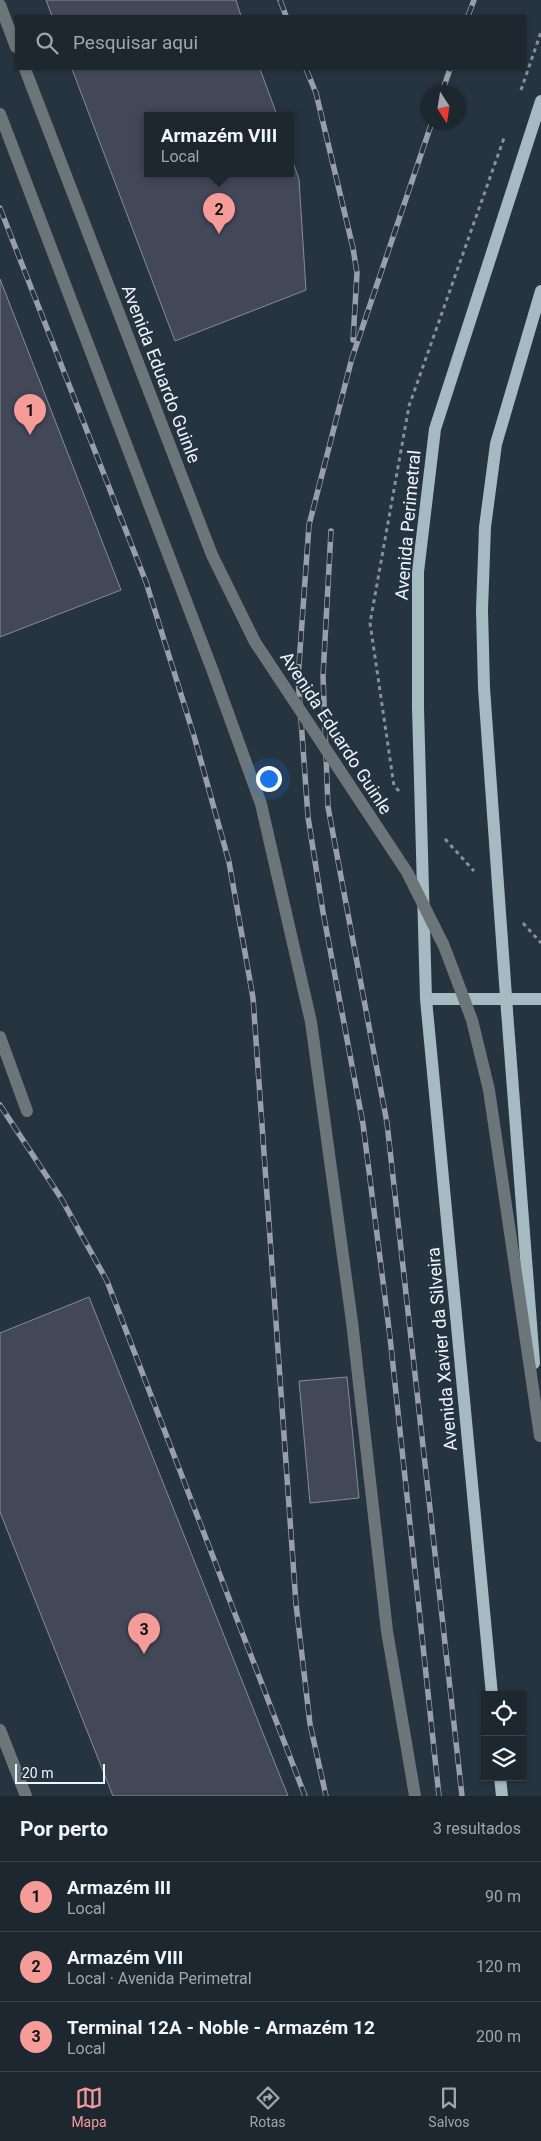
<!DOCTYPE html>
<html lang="pt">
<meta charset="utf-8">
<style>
body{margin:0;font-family:Roboto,sans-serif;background:#252f38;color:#f1f3f6}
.controls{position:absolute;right:15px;bottom:15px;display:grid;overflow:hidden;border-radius:0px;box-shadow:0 1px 4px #0004}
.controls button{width:45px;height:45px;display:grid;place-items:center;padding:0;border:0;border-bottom:1px solid #3a444c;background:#1c2730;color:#f1f3f6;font:25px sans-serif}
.compass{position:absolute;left:421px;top:85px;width:45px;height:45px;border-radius:50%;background:#1c2730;box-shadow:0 1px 4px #0004;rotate:168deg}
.scale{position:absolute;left:15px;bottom:12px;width:90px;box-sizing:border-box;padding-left:5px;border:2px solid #ecf5fd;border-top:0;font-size:14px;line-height:18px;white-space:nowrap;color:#ecf5fd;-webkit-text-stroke:4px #263440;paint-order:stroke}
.you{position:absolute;left:268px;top:778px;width:18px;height:18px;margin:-12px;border:4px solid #fff;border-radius:50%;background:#1a73e8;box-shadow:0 0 0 8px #1a73e833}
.badge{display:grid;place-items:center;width:32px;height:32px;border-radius:50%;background:#f59b98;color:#111;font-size:16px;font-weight:700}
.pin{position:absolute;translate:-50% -41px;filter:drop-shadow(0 1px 2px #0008)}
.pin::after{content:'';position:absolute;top:26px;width:18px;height:15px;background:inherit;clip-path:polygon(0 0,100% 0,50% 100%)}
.popup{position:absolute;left:144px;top:112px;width:150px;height:65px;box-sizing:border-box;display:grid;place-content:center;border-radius:0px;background:#1c2730;filter:drop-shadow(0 1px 4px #0005);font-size:16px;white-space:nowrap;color:#a0a5ab}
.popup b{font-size:19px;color:#f1f3f6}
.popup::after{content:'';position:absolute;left:50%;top:100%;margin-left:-10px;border:10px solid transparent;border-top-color:#1c2730}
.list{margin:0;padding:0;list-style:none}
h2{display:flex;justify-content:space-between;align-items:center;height:65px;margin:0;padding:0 20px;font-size:21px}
h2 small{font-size:16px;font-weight:400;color:#a0a5ab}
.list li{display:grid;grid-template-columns:32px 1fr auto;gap:15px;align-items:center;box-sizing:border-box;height:70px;padding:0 20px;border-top:1px solid #3a444c}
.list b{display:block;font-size:19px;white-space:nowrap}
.list p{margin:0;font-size:16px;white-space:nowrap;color:#a0a5ab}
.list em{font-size:16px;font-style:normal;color:#a0a5ab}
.icon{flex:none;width:28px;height:28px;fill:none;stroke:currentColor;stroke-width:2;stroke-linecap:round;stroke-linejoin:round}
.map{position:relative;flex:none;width:541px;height:1796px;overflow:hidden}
.search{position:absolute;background:#1c2730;box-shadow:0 1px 4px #0004;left:15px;right:15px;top:15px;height:55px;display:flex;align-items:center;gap:12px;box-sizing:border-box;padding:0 18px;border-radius:0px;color:#a0a5ab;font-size:19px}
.sheet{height:275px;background:#1c2730}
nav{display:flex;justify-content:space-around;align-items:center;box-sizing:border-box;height:70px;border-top:1px solid #3a444c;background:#1c2730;font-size:14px;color:#a0a5ab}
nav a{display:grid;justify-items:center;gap:2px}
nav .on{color:#f59b98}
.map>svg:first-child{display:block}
.building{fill:#434859;stroke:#858b9d}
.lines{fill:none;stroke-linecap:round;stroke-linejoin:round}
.path{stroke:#85919b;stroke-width:3;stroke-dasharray:4 4;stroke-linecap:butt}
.minor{stroke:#6c767a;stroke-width:12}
.major{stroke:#a6bac1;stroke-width:12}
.rail-casing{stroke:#95a0aa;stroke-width:5.5}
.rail{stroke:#263440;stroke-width:4;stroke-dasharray:11;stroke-linecap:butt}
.minor-bridge{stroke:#6c767a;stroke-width:12}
.major-bridge{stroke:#a6bac1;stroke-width:12}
.labels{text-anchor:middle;stroke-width:4;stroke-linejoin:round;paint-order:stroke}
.street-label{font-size:18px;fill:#ecf5fd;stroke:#263440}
</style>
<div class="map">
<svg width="541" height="1796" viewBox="0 0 541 1796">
<rect width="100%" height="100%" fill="#263440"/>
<path class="building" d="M46,0H236L241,16H52Z
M72,69H260L277,115H148V173H290V154L299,179L306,290L175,341Z
M0,279L121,590L0,637Z
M89,1297L288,1796H113L0,1512V1333Z
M347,1377L359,1498L310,1503L299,1381Z"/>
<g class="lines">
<path class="path" d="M521,90L541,32
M399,791L394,786L370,623L409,406L504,138
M445,839L474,871
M523,923L541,943"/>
<path class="minor" d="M0,5L16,47
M0,114L212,669L261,804L311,1022L352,1322L387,1631L415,1796
M0,1037L27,1111
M0,1730L26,1796"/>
<path class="major" d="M426,999H541
M507,1011L534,1363
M492,1695L426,999L418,708V572L435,429L541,101
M500,1777L502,1796"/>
<g class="rail-casing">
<path id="rail" d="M280,0L286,16
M468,16L474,0
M306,69L316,93L353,248L357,273L353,340
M442,92L450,69
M432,122L352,358L309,525L298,678L308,817L323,912L363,1124L390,1337L439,1796
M0,208L146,582L194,736L229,862L253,998L296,1604L310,1724L326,1796
M331,531L323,676L328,807L387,1123L462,1796
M0,1105L61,1198L107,1281L305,1796"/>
</g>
<use href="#rail" class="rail"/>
<path class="minor-bridge" d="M25,69L212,555L255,642L407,872L444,946L472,1020L489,1090L540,1436"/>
<path class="major-bridge" d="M507,1011L484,688L482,610L485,527L496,444L541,291"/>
</g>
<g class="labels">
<g class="street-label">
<text transform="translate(161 374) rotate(69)" y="6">Avenida Eduardo Guinle</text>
<text transform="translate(408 525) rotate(-85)" y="6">Avenida Perimetral</text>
<text transform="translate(336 733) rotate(57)" y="6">Avenida Eduardo Guinle</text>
<text transform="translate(442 1349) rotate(-95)" y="6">Avenida Xavier da Silveira</text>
</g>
</g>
</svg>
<div class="controls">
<button><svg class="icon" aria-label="locate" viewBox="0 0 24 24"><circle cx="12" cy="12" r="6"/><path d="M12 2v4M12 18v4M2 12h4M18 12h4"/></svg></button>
<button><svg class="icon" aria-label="layers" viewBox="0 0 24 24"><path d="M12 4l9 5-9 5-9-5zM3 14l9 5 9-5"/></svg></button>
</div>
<svg class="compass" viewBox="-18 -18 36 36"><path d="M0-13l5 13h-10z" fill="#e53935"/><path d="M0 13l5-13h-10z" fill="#a0a5ab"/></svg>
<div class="scale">20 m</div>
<div class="you"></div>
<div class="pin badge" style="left:30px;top:435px">1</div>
<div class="pin badge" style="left:219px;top:234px">2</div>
<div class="popup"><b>Armazém VIII</b>Local</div>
<div class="pin badge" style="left:144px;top:1654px">3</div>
<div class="search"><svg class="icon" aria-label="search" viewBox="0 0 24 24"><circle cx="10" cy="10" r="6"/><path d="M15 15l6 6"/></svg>Pesquisar aqui</div>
</div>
<section class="sheet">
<h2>Por perto<small>3 resultados</small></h2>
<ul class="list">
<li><span class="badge">1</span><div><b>Armazém III</b><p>Local</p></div><em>90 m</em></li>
<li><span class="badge">2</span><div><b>Armazém VIII</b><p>Local · Avenida Perimetral</p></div><em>120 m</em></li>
<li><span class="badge">3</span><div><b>Terminal 12A - Noble - Armazém 12</b><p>Local</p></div><em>200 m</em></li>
</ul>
</section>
<nav>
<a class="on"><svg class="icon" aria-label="map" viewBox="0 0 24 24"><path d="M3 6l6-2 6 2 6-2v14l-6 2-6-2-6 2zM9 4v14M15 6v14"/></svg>Mapa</a>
<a><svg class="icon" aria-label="directions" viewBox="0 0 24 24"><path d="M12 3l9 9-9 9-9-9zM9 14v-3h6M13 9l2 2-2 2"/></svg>Rotas</a>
<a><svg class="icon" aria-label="saved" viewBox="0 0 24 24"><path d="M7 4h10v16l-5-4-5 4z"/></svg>Salvos</a>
</nav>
